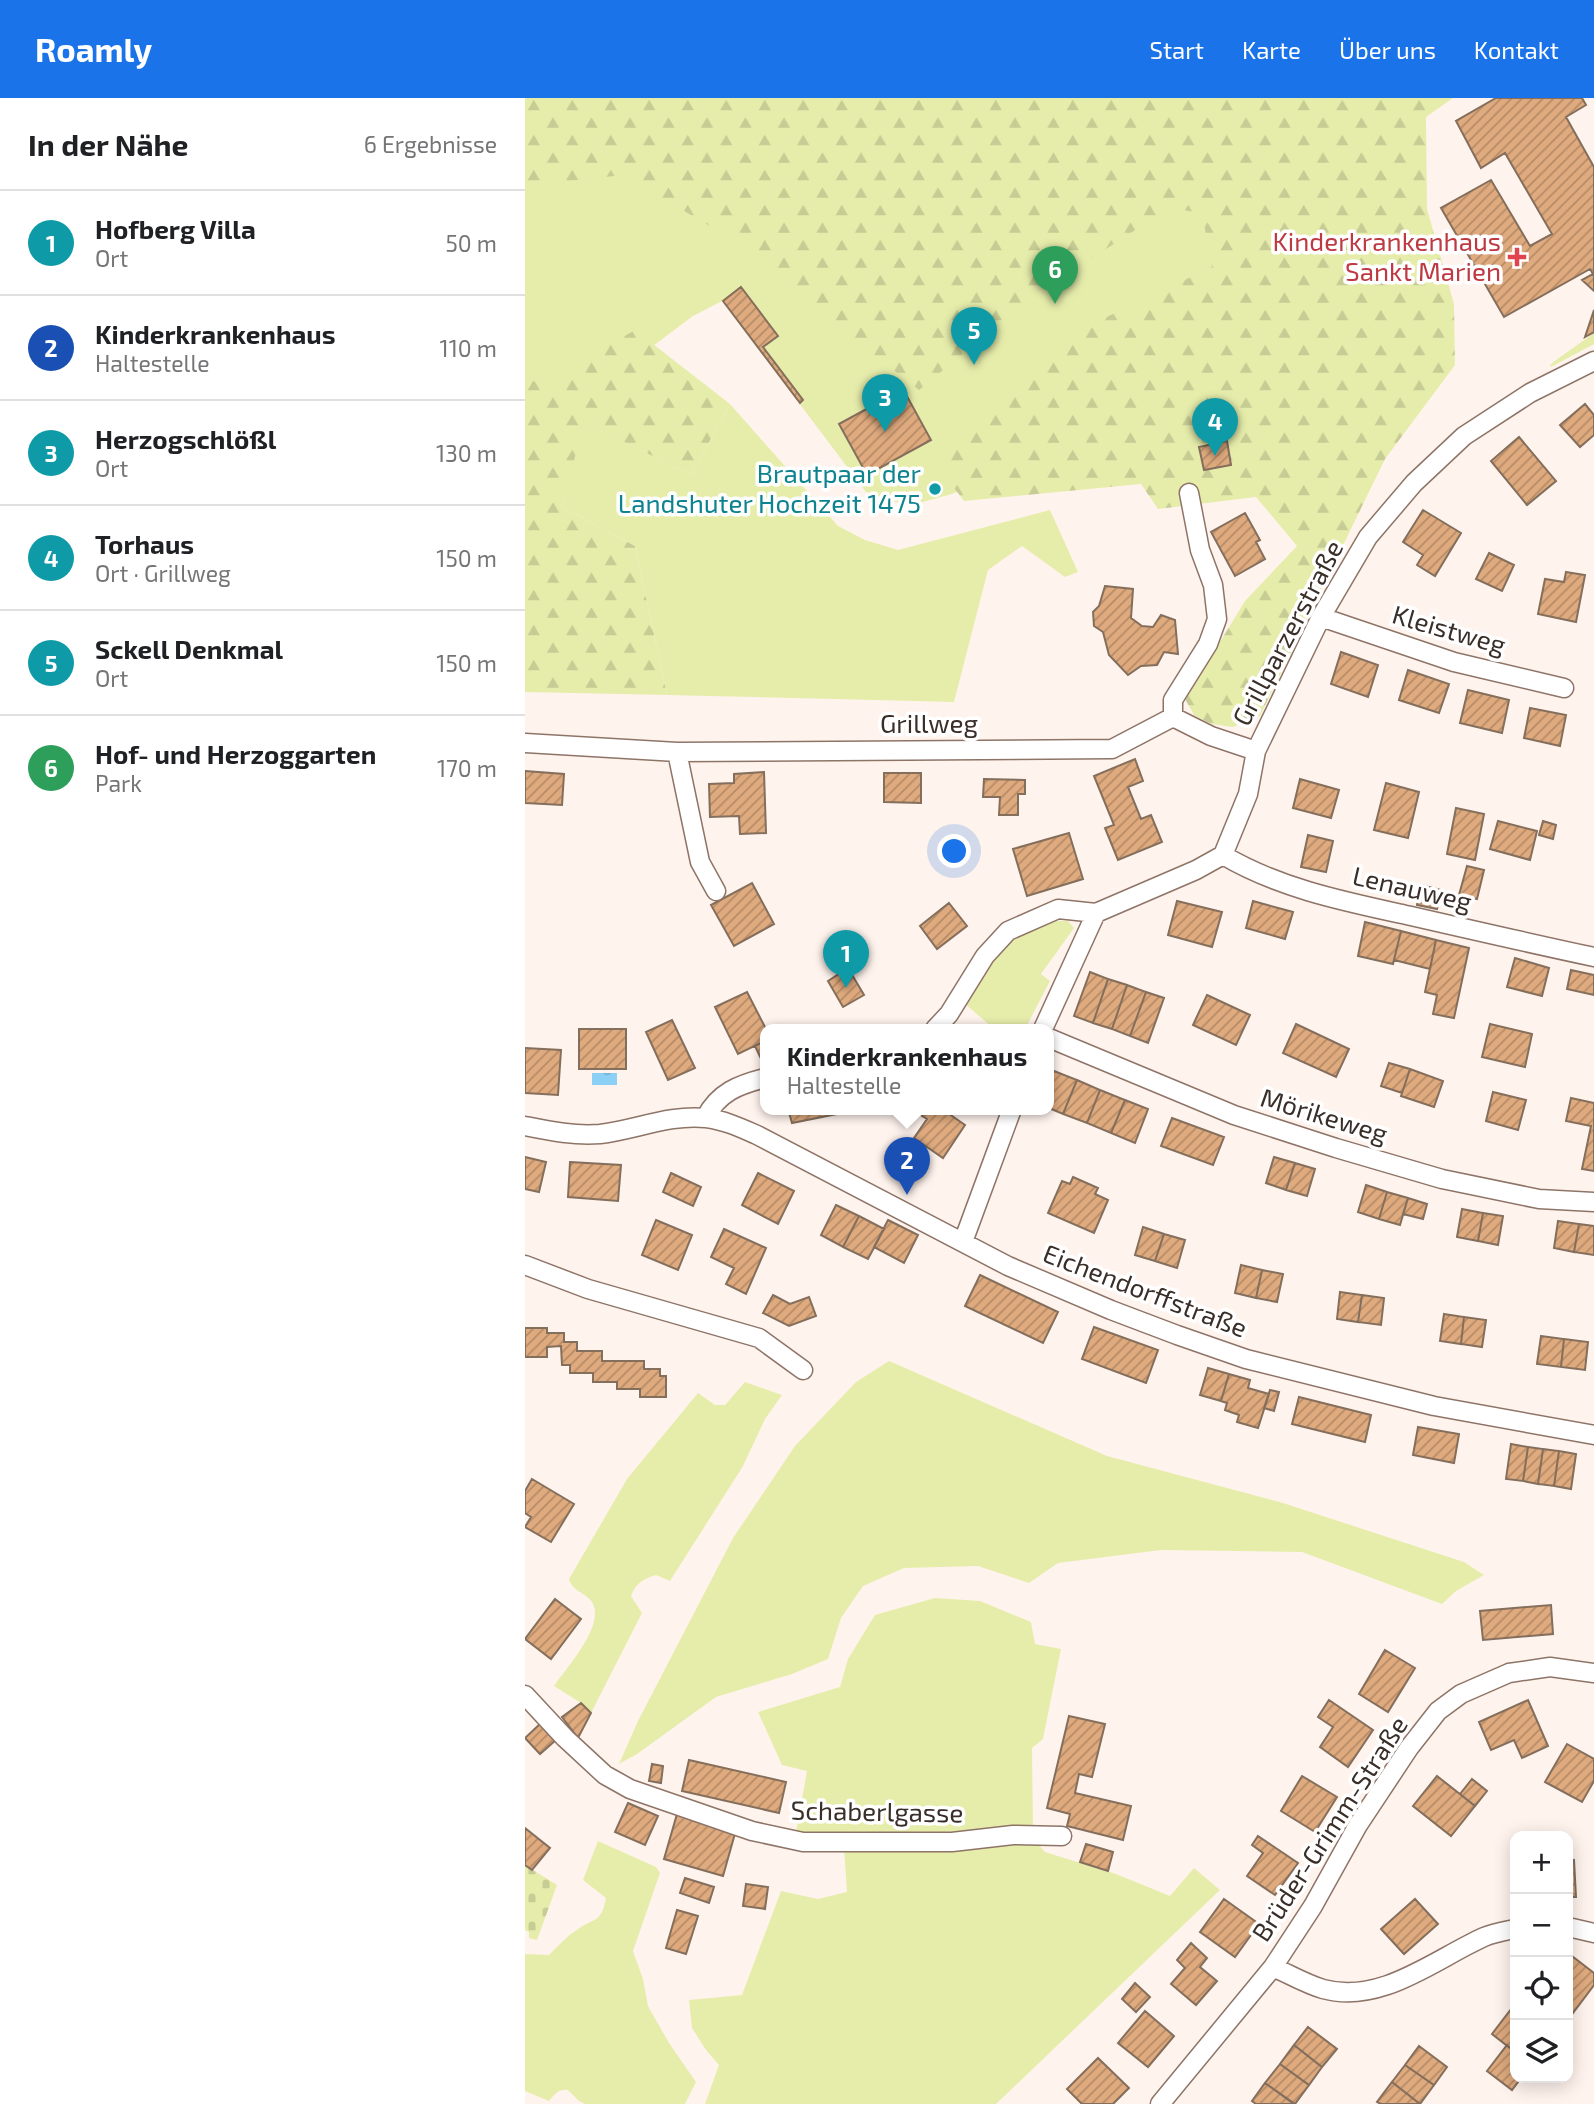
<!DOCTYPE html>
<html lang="de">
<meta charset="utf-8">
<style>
body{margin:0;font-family:"Exo 2",sans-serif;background:#f6f6f6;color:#202124}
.controls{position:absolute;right:21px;bottom:21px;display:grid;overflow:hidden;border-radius:14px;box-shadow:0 4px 18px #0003}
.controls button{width:63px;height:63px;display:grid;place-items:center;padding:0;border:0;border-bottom:2px solid #e0e0e0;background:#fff;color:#202124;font:35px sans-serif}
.you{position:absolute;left:430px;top:754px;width:24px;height:24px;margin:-18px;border:5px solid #fff;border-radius:50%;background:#1a73e8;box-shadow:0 0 0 10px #1a73e833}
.badge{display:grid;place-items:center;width:46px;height:46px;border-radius:50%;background:#1a73e8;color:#fff;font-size:23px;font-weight:700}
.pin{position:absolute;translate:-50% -58px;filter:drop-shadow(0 2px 4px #0008)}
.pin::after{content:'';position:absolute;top:37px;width:24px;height:21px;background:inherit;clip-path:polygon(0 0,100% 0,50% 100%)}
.popup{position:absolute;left:235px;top:926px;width:294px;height:91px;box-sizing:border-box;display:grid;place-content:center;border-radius:14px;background:#fff;filter:drop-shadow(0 2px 5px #0005);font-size:23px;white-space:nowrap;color:#757577}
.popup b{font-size:26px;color:#202124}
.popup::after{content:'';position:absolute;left:50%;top:100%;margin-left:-14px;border:14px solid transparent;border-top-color:#fff}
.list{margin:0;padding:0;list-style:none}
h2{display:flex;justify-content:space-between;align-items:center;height:91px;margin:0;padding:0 28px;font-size:30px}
h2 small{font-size:23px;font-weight:400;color:#757577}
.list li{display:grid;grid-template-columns:46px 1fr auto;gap:21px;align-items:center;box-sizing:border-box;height:105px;padding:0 28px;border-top:2px solid #e0e0e0}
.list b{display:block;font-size:26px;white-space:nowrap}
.list p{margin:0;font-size:23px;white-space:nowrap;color:#757577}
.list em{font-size:23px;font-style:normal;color:#757577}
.icon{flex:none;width:38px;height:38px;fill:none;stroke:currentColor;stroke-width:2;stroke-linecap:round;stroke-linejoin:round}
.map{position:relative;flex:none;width:1069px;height:2006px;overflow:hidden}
header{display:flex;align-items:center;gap:42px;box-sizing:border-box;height:98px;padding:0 35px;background:#1a73e8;color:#fff}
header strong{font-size:33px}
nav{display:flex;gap:38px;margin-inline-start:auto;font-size:24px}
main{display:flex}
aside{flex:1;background:#fff}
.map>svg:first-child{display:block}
.green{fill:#e6edab}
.forest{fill:url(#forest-firs)}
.cemetery{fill:url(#cemetery-stones)}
.water{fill:url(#water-ripples)}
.building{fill:url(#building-hatch);stroke:#846e5c;stroke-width:2}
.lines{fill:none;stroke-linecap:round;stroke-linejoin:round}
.minor-casing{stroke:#8e7467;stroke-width:21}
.minor{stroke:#fff;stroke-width:18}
.health-dot{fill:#e0444e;stroke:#fff;stroke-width:2.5}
.culture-dot{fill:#0f9aa8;stroke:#fff;stroke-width:2.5}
.labels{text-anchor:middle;stroke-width:7;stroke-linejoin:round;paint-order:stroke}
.health-label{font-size:26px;fill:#be3a42;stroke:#fff;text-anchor:end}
.culture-label{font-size:26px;fill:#0d838f;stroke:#fff;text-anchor:end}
.street-label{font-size:26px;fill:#392e28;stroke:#fff}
</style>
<header>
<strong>Roamly</strong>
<nav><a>Start</a><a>Karte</a><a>Über uns</a><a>Kontakt</a></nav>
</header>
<main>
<aside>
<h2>In der Nähe<small>6 Ergebnisse</small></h2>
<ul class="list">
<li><span class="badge" style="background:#0f9aa8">1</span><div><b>Hofberg Villa</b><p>Ort</p></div><em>50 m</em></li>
<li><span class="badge" style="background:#1a4fb4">2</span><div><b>Kinderkrankenhaus</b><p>Haltestelle</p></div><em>110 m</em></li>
<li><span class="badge" style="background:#0f9aa8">3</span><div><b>Herzogschlößl</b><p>Ort</p></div><em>130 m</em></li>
<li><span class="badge" style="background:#0f9aa8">4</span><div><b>Torhaus</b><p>Ort · Grillweg</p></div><em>150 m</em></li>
<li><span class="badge" style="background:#0f9aa8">5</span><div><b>Sckell Denkmal</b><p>Ort</p></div><em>150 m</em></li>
<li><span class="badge" style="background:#2e9e5b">6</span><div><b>Hof- und Herzoggarten</b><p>Park</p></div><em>170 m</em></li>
</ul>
</aside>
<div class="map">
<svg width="1069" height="2006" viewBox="0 0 1069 2006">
<defs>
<pattern id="forest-firs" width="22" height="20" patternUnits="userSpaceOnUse" patternTransform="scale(1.75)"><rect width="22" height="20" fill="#e6edab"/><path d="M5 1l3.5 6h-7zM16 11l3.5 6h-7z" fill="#c6cc93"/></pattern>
<pattern id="cemetery-stones" width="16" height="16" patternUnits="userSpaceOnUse" patternTransform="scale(1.75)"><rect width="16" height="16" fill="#e6edab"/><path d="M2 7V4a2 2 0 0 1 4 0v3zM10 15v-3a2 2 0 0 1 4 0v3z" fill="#c6cc93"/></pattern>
<pattern id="water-ripples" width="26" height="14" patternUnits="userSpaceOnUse" patternTransform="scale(1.75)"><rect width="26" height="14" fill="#8cd1f5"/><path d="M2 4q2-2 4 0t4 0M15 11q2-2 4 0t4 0" fill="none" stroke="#7ab4d2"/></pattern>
<pattern id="building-hatch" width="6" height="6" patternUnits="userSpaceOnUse" patternTransform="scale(1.75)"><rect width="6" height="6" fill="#dfaa7e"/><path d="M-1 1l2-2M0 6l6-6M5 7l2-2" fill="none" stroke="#b68b67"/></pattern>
</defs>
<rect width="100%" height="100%" fill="#fff3ed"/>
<path class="green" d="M0,0L805,56L470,378L427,396L383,408L341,394L197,203L168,218L4,341L0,340Z
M1069,235V246L1026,269L1025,267L1031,262Z
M205,306L313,428L340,442L373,452L525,412L553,474L540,479L497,448L463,472L429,604L142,597L110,448L37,409L58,323L166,377Z
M528,823H543L549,830L516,876L525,883L500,931H469L438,904L476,848L487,839Z
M364,1263L582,1358L758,1405L939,1464L959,1477L931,1493L917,1506L777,1454L636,1452L533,1465L504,1485L453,1468L379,1470L338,1488L316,1520L303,1561L267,1576L191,1599L112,1656L94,1666L113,1623L208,1440L270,1348L331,1284Z
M220,1284L257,1297L240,1321L218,1368L145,1483L131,1477C118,1481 111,1485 106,1498L117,1515L66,1615L56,1605L29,1588C42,1569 81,1527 67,1504C61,1495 47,1493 44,1481L102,1381L173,1295L190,1307H200Z
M410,1500L455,1503L506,1524L510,1546L536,1551L518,1641L507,1650L508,1729L407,1735L271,1734L282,1673L257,1667L233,1614L315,1589L323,1561L350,1517Z
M510,1742L520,1754L591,1776L645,1798L669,1770L695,1792L471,2006H180L194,1967L181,1952L167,1930L164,1902L217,1897L256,1793L293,1801L322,1794L319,1749Z
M73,1743L131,1769L135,1775L108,1853L118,1881L123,1908L144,1945L171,1984L160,2006H60L54,2003L43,1992C33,1991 30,1996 24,2003L0,1993V1856L24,1857C33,1848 43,1837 53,1831C71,1819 76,1825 81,1800L58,1782Z"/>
<path class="forest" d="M0,0H928L901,19L902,111L929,206L930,267L860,361L735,618L708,629L686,626L669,617L660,601L720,503L772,448L731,399L633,411L616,386L439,403L407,361L548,235L687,169L677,115L644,110L501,203L394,292L329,241L239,160L98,77L26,85L0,111Z
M110,232L205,306L166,377L59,324L37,409L110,448L142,597L0,594V284L25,282Z"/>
<path class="cemetery" d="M0,1767L32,1787L12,1842L4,1840V1834L0,1832Z"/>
<path class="water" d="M67,975H92V987H67Z"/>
<path class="building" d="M971,0H1057L1061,7L1041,19L1069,69V193L1057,182L1068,176L1065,171L979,219L916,110L966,82L1005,148L1027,136L980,55L956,70L931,23Z
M216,189L253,238L238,249L278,302L275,305L198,203Z
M1069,212V234L1060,239Z
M378,291L406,342L342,377L314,326Z
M1060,306L1069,317V337L1055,349L1035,327Z
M994,339L1031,383L1002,407L966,363Z
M702,343L706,367L679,372L674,349Z
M898,412L936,435L910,478L892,467L898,457L878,444Z
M720,415L735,442L731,444L740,461L710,478L686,434Z
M964,455L989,467L977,493L951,481Z
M1041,474L1060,477L1051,524L1013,516L1020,481L1039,484Z
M580,488L608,491L606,520L617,528L628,529L636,517L650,522L653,556L639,554L632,567L616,568L603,577L584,557L578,534L569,528L568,514L574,508Z
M816,554L853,567L843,599L806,586Z
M883,572L924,586L914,615L874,602Z
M943,592L984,602L977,635L935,625Z
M1005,610L1041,617L1035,648L999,640Z
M610,661L618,683L603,689L616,721L626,717L637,744L593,762L580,730L589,727L569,678Z
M0,673L39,676L37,707L0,705Z
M239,674L241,735L215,736L214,718L185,719L184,686L209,685V676Z
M359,675H396V705L359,704Z
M459,681L500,682V696H493V717H474L475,699H458Z
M775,681L814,692L806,720L768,710Z
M861,685L894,694L883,740L849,732Z
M931,710L959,716L950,762L922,756Z
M973,723L1012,733L1005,762L965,751Z
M1018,723L1031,727L1028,741L1014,737Z
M544,735L558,781L502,798L488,751Z
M783,737L808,743L801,774L776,769Z
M942,768L959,772L952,801L934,797Z
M227,785L249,826L209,848L186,807Z
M896,787L916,792L912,811L892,807Z
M652,803L697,814L687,849L643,837Z
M728,803L768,814L760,841L721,830Z
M424,805L442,828L412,851L395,828Z
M840,824L876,833L868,866L833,858Z
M876,833L911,842L905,871L869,862Z
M911,842L944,850L929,920L908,916L912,897L900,894Z
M990,860L1024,870L1017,898L982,889Z
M323,870L339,897L318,909L303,883Z
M1046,872L1069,877V897L1042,891Z
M565,874L583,881L568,925L549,918Z
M583,881L602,887L587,931L568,925Z
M602,887L621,894L605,938L587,931Z
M222,894L241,931L240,943L213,956L190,909Z
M621,894L639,900L623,945L605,938Z
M682,897L725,917L711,947L668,927Z
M147,922L170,970L143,982L121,934Z
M771,926L824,951L811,979L758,955Z
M965,926L1007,936L1000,969L957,959Z
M54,931H101V971H54Z
M240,943V967H239L230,948Z
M0,950L36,952L33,997L0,995Z
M864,965L885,971L877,995L856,988Z
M885,971L918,983L909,1009L876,998Z
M529,973L552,982L538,1016L524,1010V985Z
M552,982L575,992L562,1025L538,1016Z
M575,992L600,1002L586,1035L562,1025Z
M968,994L1001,1002L993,1032L961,1023Z
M1046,1000L1069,1005V1073L1057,1071L1066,1028L1041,1023Z
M600,1002L623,1011L610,1045L586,1035Z
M263,1011H321L322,1014L267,1025Z
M401,1011H417L440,1027L418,1060L389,1040L402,1021L397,1018Z
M647,1020L699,1039L688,1067L636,1048Z
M0,1059L21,1064L14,1094L0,1091Z
M749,1059L770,1065L761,1092L741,1085Z
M45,1064L96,1067L93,1103L43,1099Z
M770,1065L790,1071L782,1098L761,1092Z
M146,1075L176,1089L168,1108L138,1094Z
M233,1075L269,1093L253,1126L217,1107Z
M548,1079L573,1090L570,1096L583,1102L569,1135L523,1115L537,1083L545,1086Z
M841,1087L862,1094L854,1121L833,1114Z
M862,1094L883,1100L875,1127L854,1121Z
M883,1100L902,1106L898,1121L878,1116Z
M311,1107L334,1118L318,1149L296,1137Z
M937,1111L958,1115L953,1143L932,1139Z
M958,1115L978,1118L973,1147L953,1143Z
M334,1118L359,1131L343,1161L318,1149Z
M131,1122L167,1137L153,1172L117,1157Z
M363,1122L393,1137L379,1165L349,1149Z
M1033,1123L1054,1126L1049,1154L1029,1150Z
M1054,1126L1069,1128V1157L1049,1154Z
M618,1129L639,1136L630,1163L610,1157Z
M199,1131L241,1150L221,1196L201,1186L209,1170L186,1159Z
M639,1136L660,1142L652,1170L630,1163Z
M716,1167L737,1172L731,1200L710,1195Z
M737,1172L758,1176L752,1204L731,1200Z
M455,1177L533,1214L518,1245L440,1208Z
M815,1194L837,1197L833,1224L812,1221Z
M248,1197L265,1206L284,1199L291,1218L264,1228L238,1215Z
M837,1197L859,1200L856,1227L833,1224Z
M919,1216L939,1219L936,1246L915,1243Z
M939,1219L961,1222L957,1249L936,1246Z
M569,1229L633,1252L621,1285L557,1261Z
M0,1230H22V1235H39V1244H52V1253H77V1263H119V1271H135V1278H141V1299H115V1291H92V1284H68V1275H45V1267H37L36,1248L22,1249V1259H0Z
M1016,1238L1039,1241L1036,1269L1012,1266Z
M1039,1241L1063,1244L1060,1272L1036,1269Z
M683,1270L704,1276L696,1303L675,1297Z
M704,1276L725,1282L723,1290L744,1296L733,1330L712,1324L714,1317L700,1312L702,1305L696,1303Z
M745,1292L754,1294L749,1313L739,1310Z
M774,1299L846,1317L840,1344L767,1326Z
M893,1329L934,1336L929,1365L888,1357Z
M986,1346L1003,1349L998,1383L981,1381Z
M1003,1349L1018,1351L1013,1386L998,1383Z
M1018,1351L1034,1353L1029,1388L1013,1386Z
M1034,1353L1051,1356L1046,1391L1029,1388Z
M7,1381L49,1406L26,1444L0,1429L6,1419L0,1415V1393Z
M30,1501L56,1521L26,1561L0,1541Z
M1026,1507L1028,1536L958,1542L955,1513Z
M860,1552L890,1570L863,1614L834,1596Z
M804,1602L848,1632L823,1669L795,1649L808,1629L793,1619Z
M1003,1602L1023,1648L997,1660L989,1642L966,1652L954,1624Z
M56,1605L66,1615L53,1640L37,1619Z
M544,1618L580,1626L567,1679L554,1676L550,1695L606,1708L598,1742L542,1728L545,1716L522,1710Z
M16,1625L31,1642L15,1656L0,1640Z
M1042,1646L1069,1661V1683L1057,1704L1020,1684Z
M164,1662L261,1684L254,1715L157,1693Z
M127,1666L138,1668L136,1685L124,1683Z
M777,1678L812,1699L790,1734L756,1713Z
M912,1678L950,1708L926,1738L888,1708Z
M947,1681L962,1693L950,1708L935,1696Z
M103,1705L133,1718L120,1747L90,1734Z
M152,1716L211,1732L198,1778L139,1761Z
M0,1730L25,1750L7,1772L0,1767Z
M733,1738L773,1765L750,1797L722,1778L738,1755L727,1747Z
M561,1746L588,1754L583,1773L555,1764Z
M1049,1762L1051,1799H1043V1763Z
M160,1780L189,1789L184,1805L155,1795Z
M221,1786L243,1789L240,1811L218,1808Z
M699,1801L734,1826L710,1859L675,1834Z
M890,1801L913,1826L879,1856L856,1831Z
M152,1812L173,1818L161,1856L141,1850Z
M666,1845L682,1860L675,1869L692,1883L671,1907L646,1886L660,1870L652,1862Z
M1043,1855L1069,1875V1887L1045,1919L1043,1917Z
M610,1885L625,1899L611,1914L597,1901Z
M990,1906V1954L967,1936Z
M620,1913L649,1938L623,1969L593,1945Z
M783,1929L812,1951L797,1969L769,1947Z
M769,1947L797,1969L784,1987L755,1966Z
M982,1947L990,1954V1980H996L987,1992L962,1973Z
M894,1948L922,1969L909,1987L880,1967Z
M573,1960L604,1990L588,2006H557L542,1991Z
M755,1966L784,1987L770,2006L740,1985Z
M880,1967L909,1987L895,2006L867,1984Z
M867,1984L895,2006H856L852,2004Z
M740,1985L769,2006H731L727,2003Z"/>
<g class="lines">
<g class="minor-casing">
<path id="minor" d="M664,395L675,452L688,487L692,521L683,546L648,602V619L686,638L731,653
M796,519L929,564L1039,590
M0,645L152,654L587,651L648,619
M152,654L175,764L191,793
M698,757C755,791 822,804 886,818C947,832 1008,846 1069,859
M410,931L424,916L460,858L483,833L533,811L571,815L671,772L698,757L723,696L731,653L796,519L843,439L889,385L939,338L1005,295L1069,263
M518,931L571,815
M524,940L709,1017L811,1050L917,1081L1014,1101L1069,1104
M180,1020C194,994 213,987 240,980
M0,1028C25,1033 49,1038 75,1036C110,1032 145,1016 181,1020C199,1022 216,1030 232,1037L483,1168L586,1212L652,1237L721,1261L909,1308L1069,1337
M438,1144L487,1011
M0,1167L63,1191L234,1240L278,1272
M0,1597L40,1640L80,1677L105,1691L227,1733L278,1744H427L488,1737L537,1738
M1043,1829L1069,1835
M748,1869C764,1876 781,1886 798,1891C856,1907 910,1861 959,1839C968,1835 980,1833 990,1831
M635,2006L748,1869L788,1808L833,1727L884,1650L913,1613L936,1596L984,1575L1025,1569L1069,1575"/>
</g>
<use href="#minor" class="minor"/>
</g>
<path class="health-dot" d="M988.5 148.5h7v7h7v7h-7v7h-7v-7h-7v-7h7z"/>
<circle class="culture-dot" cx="410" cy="391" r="7"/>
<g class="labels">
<g class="health-label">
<text x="976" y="153">Kinderkrankenhaus<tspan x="976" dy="30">Sankt Marien</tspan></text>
</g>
<g class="culture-label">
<text x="396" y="385">Brautpaar der<tspan x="396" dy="30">Landshuter Hochzeit 1475</tspan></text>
</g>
<g class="street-label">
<text transform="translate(924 532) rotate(16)" y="9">Kleistweg</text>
<text transform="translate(763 535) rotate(-62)" y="9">Grillparzerstraße</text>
<text x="404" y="635">Grillweg</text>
<text transform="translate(887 791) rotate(13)" y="9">Lenauweg</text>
<text transform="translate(799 1018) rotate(17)" y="9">Mörikeweg</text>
<text transform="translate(620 1193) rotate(21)" y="9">Eichendorffstraße</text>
<text transform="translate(352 1714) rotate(1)" y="9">Schaberlgasse</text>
<text transform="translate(805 1731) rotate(-57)" y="9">Brüder-Grimm-Straße</text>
</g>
</g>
</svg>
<div class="controls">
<button>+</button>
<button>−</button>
<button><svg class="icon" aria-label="locate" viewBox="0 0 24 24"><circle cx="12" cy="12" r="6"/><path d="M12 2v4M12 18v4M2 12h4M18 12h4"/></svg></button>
<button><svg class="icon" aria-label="layers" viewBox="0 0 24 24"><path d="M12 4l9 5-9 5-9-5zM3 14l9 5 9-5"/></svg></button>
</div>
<div class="you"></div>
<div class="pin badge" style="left:321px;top:890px;background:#0f9aa8">1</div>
<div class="pin badge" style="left:382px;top:1097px;background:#1a4fb4">2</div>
<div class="popup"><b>Kinderkrankenhaus</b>Haltestelle</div>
<div class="pin badge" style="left:360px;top:334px;background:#0f9aa8">3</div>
<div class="pin badge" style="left:690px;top:358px;background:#0f9aa8">4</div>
<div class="pin badge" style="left:449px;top:267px;background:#0f9aa8">5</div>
<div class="pin badge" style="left:530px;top:206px;background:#2e9e5b">6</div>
</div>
</main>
